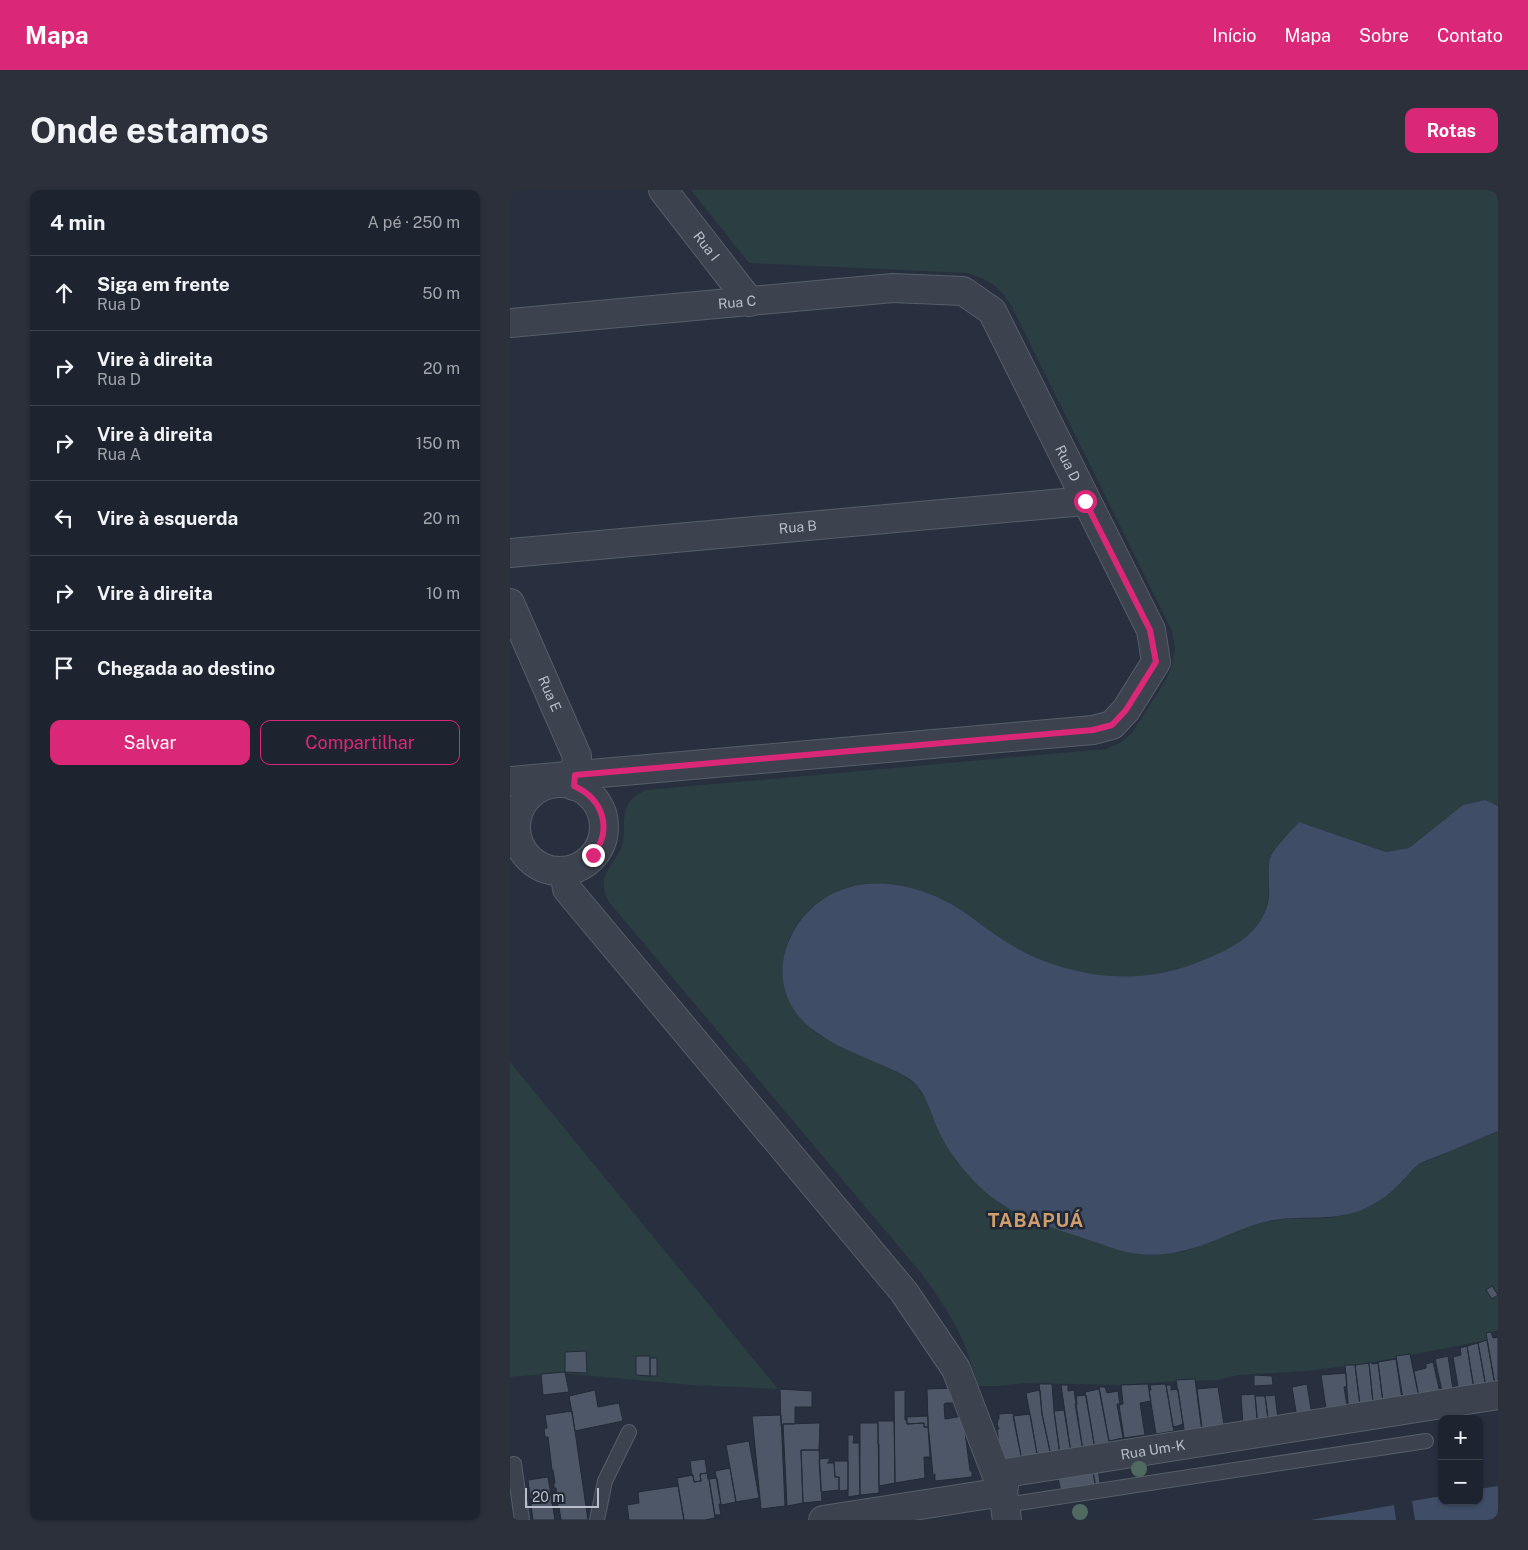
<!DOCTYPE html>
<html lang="pt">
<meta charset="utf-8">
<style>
body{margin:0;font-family:"Public Sans",sans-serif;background:#2b303b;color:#f1f3f6}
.controls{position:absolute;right:15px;bottom:15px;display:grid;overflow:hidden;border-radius:10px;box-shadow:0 1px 4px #0004}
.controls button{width:45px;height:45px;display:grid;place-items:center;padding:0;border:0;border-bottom:1px solid #3c414b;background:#1e242f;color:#f1f3f6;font:25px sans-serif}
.scale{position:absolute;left:15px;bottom:12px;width:74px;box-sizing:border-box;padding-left:5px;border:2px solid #b8beca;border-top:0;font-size:14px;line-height:18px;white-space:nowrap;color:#b8beca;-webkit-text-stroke:4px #202835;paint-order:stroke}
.stop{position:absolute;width:15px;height:15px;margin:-11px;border:4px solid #db2777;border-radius:50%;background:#fff}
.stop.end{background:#db2777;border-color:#fff;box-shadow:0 1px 5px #0008}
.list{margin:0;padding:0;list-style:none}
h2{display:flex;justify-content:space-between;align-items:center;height:65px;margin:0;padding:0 20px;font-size:21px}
h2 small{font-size:16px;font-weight:400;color:#a1a4aa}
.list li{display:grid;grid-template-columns:32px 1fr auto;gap:15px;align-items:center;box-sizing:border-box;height:75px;padding:0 20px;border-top:1px solid #3c414b}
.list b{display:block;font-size:19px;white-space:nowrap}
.list p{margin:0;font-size:16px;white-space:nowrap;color:#a1a4aa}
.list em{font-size:16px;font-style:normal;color:#a1a4aa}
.actions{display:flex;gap:10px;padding:15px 20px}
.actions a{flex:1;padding:11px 0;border:1px solid #db2777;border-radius:10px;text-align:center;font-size:18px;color:#db2777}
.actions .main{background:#db2777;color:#fff}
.icon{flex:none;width:28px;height:28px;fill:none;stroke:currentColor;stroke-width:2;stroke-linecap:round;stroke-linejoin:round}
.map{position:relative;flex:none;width:988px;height:1330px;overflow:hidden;border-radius:10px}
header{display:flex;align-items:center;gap:30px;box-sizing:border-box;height:70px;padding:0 25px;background:#db2777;color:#fff}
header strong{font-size:24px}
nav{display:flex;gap:28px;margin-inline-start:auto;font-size:18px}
.intro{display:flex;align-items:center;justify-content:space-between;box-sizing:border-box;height:120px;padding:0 30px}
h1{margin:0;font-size:35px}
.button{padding:12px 22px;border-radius:10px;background:#db2777;color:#fff;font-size:18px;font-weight:700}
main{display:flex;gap:30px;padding:0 30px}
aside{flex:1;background:#1e242f;border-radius:10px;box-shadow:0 1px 4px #0004}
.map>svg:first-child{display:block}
.green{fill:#2b3e41}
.water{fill:#3f4d67}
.building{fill:#4e5768;stroke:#222a37}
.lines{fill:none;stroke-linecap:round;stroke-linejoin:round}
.lane-casing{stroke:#565e6a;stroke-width:16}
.street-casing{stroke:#565e6a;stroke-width:30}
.lane{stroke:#3c434f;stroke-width:14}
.street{stroke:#3c434f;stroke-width:28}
.tree{fill:#506a61}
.route{stroke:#db2777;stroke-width:6}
.labels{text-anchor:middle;stroke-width:5;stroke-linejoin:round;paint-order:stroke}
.street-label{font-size:14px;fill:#b8beca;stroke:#202835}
.district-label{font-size:19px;font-weight:bold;letter-spacing:1px;fill:#cf9e6e;stroke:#202835}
</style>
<header>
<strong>Mapa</strong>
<nav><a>Início</a><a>Mapa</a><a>Sobre</a><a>Contato</a></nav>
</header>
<div class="intro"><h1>Onde estamos</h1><a class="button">Rotas</a></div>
<main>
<aside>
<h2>4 min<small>A pé · 250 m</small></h2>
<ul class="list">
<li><svg class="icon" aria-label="ahead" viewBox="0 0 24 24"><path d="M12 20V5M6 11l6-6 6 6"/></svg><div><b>Siga em frente</b><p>Rua D</p></div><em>50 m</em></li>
<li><svg class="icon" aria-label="right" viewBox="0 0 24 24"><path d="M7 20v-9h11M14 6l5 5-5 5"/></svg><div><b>Vire à direita</b><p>Rua D</p></div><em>20 m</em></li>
<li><svg class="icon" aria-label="right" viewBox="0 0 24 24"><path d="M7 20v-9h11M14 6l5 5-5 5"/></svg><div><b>Vire à direita</b><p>Rua A</p></div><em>150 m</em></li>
<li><svg class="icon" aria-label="left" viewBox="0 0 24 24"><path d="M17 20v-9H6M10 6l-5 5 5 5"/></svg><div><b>Vire à esquerda</b></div><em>20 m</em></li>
<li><svg class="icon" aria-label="right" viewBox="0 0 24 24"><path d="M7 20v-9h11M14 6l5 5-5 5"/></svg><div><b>Vire à direita</b></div><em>10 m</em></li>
<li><svg class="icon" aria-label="arrive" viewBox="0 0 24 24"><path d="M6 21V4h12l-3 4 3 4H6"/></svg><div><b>Chegada ao destino</b></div></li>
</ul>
<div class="actions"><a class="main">Salvar</a><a>Compartilhar</a></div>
</aside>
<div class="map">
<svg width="988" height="1330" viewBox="0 0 988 1330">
<rect width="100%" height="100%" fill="#28303f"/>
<path class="green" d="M181,0H988V616L975,610L953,615L899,658L876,662L789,632C783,639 762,660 760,667C757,678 760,696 758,708C758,715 750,735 745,740C728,757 696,771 672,778C635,789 594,790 556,779C533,772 512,762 491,749C477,739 463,727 448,718C403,691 347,680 304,716C283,733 271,760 273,787C274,808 292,834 310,846L393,885L406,895L417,911L428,940L446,971L462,989L488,1012L519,1028L563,1045L607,1059L625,1063L644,1065L672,1062L690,1056L729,1039L753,1032L777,1029L818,1028L834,1025L849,1020L877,1005L890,994L905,976L988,941V1140L977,1143V1150L859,1173L797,1181L728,1185L708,1190L667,1191L608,1195L515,1193L490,1196H468C463,1179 458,1161 450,1145C439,1122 426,1103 411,1083L99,712C95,705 93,698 94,690C97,677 108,668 112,656C116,642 111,626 118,614C122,607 128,604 136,600L596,559L610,553L622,543L657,488L661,478L665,459L662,441L501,115C488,95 479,90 457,83L239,73Z
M0,872L268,1199L181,1195L51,1183L0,1187Z"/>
<path class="water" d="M975,610L988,616V941C971,948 955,955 938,962C929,966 918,969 909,974C902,978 899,985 893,990C883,1002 870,1011 856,1018C826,1032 795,1025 764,1030C733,1035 706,1053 676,1060C659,1065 640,1066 622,1063C609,1061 597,1056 585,1052C549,1040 509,1029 479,1005C459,988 442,968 430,944C421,926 418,904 401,890C393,884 383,880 374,876C333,857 280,842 273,790C270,764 282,737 300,720C342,679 406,691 451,720C466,730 480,742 495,751C515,764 537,773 559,779C605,792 653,788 696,769C726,757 754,741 759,707C760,695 757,680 760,668C763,659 782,640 789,632L876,662L899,658L953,615Z
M988,1296V1330H905L902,1311L932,1306V1311H969V1299Z
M884,1315L886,1330H800Z"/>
<path class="building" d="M982,1096L988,1105L982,1109L976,1100Z
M981,1142L983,1148L988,1147V1195H985L976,1143Z
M977,1150L985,1195L976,1197L968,1153Z
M968,1153L976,1197L964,1199L957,1156Z
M957,1156L964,1199L949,1202L943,1167L951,1165L950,1158Z
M76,1161L77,1183L55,1182V1162Z
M900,1164L909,1208L893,1209L886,1166Z
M126,1166H140V1186L126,1185Z
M938,1166L943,1199L932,1201L925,1169Z
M140,1168H147V1186H140Z
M886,1169L893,1216L874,1220L868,1172Z
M862,1172V1174L868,1173L874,1220L864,1222L859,1173Z
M923,1172L931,1207L910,1212L904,1181L916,1178V1174Z
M859,1173L864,1222L851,1223L845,1175Z
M835,1175H845L851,1223L839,1225Z
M55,1182L59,1202L33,1205L31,1184Z
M836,1183L837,1196L834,1197L838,1222L817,1225L811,1185Z
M744,1185L762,1186L763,1195L744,1196Z
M685,1189L692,1242L675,1245L666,1190Z
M529,1194H542L544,1221L550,1265L541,1266L532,1224Z
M638,1194L641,1211L630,1213L635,1245L614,1248L609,1215L613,1214L611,1195Z
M654,1194L656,1195L664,1241L646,1244L639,1201L641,1200L640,1195Z
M797,1194L802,1226L787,1228L782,1197Z
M551,1195H558V1201L564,1200L573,1261L561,1263Z
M656,1195H661V1200L668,1199L673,1234L668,1236L663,1237Z
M589,1197H595L597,1203L608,1201L610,1214H607L613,1248L599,1251Z
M708,1197L715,1241L693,1245L687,1199Z
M445,1198L446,1213H436L434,1214L435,1229L453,1226L460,1281H462V1287L425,1291V1284L423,1285L418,1234L417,1199Z
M270,1199L302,1201V1217H285V1234H273V1236H271Z
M589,1199L600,1257L585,1259L575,1202Z
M85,1200L88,1217L109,1213L113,1231L65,1241L59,1206Z
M395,1200V1230H397V1234L414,1233V1237H418L420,1267H414L415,1288L385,1293L384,1201Z
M530,1200L532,1224L541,1266L528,1269L516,1203Z
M745,1204L748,1236L733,1237L731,1205Z
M576,1205L585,1259L573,1261L565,1214H567L566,1206Z
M765,1205L768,1228H758L755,1206Z
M745,1206H755L758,1228L747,1229Z
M554,1220L561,1263L550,1265L544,1221Z
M62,1221L65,1241L78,1330H51L49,1317H48L46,1298H44V1293H45L43,1280H42L38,1247H35L34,1239L37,1238L35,1225Z
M503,1223L512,1271L492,1274L487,1239H489L487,1234L488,1230L489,1229V1224Z
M520,1224L528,1269L512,1271L503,1226Z
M271,1225L275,1316L251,1319L242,1226Z
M418,1226V1237H414V1233L397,1234V1227Z
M368,1231H384L385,1293L369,1296V1254H368Z
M310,1233L309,1260H291L293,1313L277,1316L273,1234Z
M350,1233H368L369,1303L350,1305Z
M338,1245H344L343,1253H349L350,1305L338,1307Z
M239,1251L249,1308L226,1312L216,1255Z
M291,1260H309L312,1311L293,1313Z
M319,1268V1272L317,1273H324L325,1287H329V1300L311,1302L309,1269Z
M195,1269L197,1283L190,1284L191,1291L184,1292L183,1285H182L180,1271Z
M324,1271H338V1300L329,1301V1287H325Z
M220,1278L226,1312L211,1315L205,1281Z
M588,1278L590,1294L585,1295L583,1282Z
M583,1282L586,1297L551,1302L547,1283Z
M197,1283L198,1289H199L205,1328L195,1330H174L167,1288L183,1285L184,1292L191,1291L190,1284Z
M38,1287L45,1330H23L18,1290Z
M207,1288L211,1314H209L211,1325H205L199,1289Z
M168,1296L174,1330H119L117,1315L129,1313L128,1302Z"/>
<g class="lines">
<g class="lane-casing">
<path id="lane" d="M4,1274L12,1330
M495,1315L916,1251
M87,1330L95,1291L119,1242"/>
</g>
<g class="street-casing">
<g id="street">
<path id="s1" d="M153,0L240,112"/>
<path id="s2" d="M0,133L383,98L453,101L482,121L641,440L646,472L616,520L602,535L583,540L0,591"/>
<path id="s3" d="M0,363L575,311"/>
<path id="s4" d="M0,413L67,566L64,596"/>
<circle cx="50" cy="637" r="44"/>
<path d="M54,681L57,699L394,1102L446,1179L493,1302L497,1330"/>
<path id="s5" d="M493,1302L496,1283L988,1205"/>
<path d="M313,1330L493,1302"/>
</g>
</g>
<use href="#lane" class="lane"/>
<use href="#street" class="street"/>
</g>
<g class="tree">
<circle cx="629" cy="1279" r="8"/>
<circle cx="570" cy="1322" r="8"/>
</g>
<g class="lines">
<path class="route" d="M83,665C103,639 93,609 64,596L65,585L583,540L602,535L616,520L646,472L640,440L575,311"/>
</g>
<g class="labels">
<g class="street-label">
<text dy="5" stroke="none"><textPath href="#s1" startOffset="71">Rua I</textPath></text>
<text dy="5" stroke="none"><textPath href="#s2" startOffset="228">Rua C</textPath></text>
<text dy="5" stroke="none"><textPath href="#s2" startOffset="660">Rua D</textPath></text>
<text dy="5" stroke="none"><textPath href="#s3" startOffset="289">Rua B</textPath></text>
<text dy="5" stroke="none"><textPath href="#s4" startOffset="99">Rua E</textPath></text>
<text dy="5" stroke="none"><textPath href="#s5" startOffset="168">Rua Um-K</textPath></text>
</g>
<g class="district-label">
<text x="526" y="1037">TABAPUÁ</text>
</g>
</g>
</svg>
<div class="controls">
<button>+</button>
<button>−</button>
</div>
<div class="scale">20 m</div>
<div class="stop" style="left:575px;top:311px"></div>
<div class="stop end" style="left:83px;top:665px"></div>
</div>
</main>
